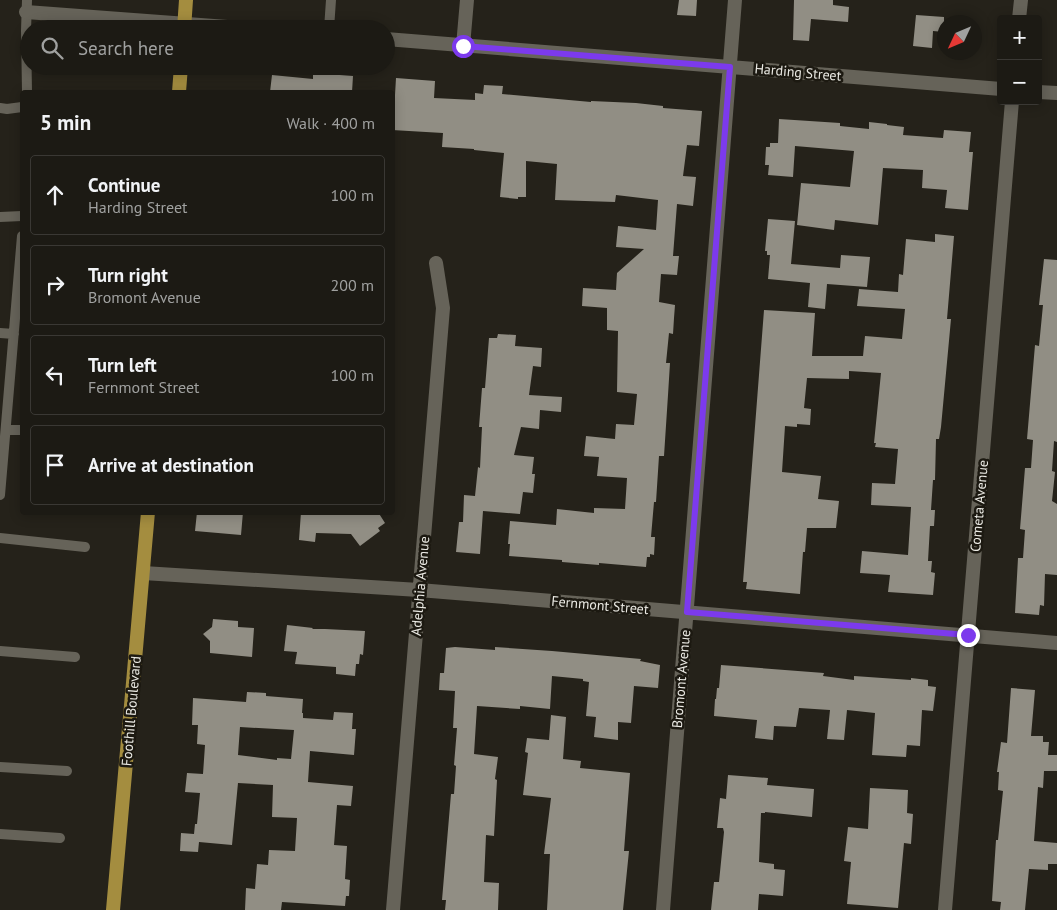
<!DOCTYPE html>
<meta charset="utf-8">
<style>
body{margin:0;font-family:"PT Sans",sans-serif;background:#292722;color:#f1f3f6}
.controls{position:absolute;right:15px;top:15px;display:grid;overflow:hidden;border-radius:5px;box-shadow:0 2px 12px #0003}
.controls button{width:45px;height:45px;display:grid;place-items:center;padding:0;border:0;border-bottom:1px solid #3a3834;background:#1c1a14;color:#f1f3f6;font:25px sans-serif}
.compass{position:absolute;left:937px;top:15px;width:45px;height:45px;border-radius:50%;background:#1c1a14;box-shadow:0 2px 12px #0003;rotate:226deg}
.stop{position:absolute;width:15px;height:15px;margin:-11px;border:4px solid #7c3aed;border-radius:50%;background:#fff}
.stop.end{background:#7c3aed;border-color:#fff;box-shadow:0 1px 5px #0008}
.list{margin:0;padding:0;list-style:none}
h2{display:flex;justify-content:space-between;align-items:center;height:65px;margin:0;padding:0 20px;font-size:21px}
h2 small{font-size:16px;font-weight:400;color:#a0a1a0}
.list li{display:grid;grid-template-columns:32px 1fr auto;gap:15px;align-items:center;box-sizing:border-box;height:80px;margin:0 10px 10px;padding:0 10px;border:1px solid #3a3834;border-radius:5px}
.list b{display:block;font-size:19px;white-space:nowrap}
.list p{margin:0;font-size:16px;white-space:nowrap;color:#a0a1a0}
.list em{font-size:16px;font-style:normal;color:#a0a1a0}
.icon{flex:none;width:28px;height:28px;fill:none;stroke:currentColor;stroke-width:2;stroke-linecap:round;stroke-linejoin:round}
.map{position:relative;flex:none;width:1057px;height:910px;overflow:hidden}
.search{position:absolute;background:#1c1a14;box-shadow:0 2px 12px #0003;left:20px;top:20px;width:375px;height:55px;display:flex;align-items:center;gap:12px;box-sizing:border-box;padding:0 18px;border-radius:28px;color:#a0a1a0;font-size:19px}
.panel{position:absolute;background:#1c1a14;box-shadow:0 2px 12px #0003;left:20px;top:90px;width:375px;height:425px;border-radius:5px}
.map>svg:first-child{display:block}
.building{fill:#918e84;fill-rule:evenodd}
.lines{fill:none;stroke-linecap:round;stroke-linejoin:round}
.service{stroke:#666359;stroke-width:10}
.minor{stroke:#666359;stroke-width:14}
.primary{stroke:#a48d3f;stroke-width:14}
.route{stroke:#7c3aed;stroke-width:6}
.labels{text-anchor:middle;stroke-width:5;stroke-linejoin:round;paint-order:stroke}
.street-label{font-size:14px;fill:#ebeae4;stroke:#1c1911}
</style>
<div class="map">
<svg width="1057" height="910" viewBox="0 0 1057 910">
<rect width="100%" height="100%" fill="#25221a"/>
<path class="building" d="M679,0H697L696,16L677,15Z
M794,0H833V5L849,7L848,22L811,19L809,41L793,40Z
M916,15L944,17V32L933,31L932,48L913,46Z
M313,73L353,76L352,92H270L272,75L313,79Z
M396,78L435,81L434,98L475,100V93L483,94L484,85L503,86L502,94L591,102V101L636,103L663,106V108L702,111L699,146L687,145L683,176L696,177L693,206L677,204L673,256H679L677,275L661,274L659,302L675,305L674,318L673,334L669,333L666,363H670L668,395L664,456H659L656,502H654L651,537H655L654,555L650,554V557H647L646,567L599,563V565L562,562V560L509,556L510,544H508L510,521L556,525L557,509L594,513V508L625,509L627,478L597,476L599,457L584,456L586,436L615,439L616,424L634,425L637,394L617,392L618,331L607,330V308L582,306L583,288L616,290L617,273L644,249L616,247L618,226L656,230L658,200L616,195L615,202L555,200L557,164L526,161V197H518V199L500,197L504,153L474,150V149L442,147L443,133L392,130V94L395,95Z
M779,119L840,123V126L869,129V122L887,124V125L904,127L903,135L943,138L944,130L971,132L969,152H973L968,210L945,208L947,190L922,188L923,170L883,168L878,225L835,220L834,230L797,225L801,183L850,187L854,151L795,146L793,177L768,175L769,165H765L766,147H770V143H778Z
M768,219L795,221L791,264L840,268L841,255L870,257L867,287L827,284L825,309L808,307L810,283L768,279L770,255H767V251H765Z
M935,234L954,236L947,319H951L941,427L939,439H936L935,480H933L931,510H935L934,526H930L928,561H932L931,572L935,573L933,595L888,592L890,575L860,573L862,551L908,555L911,507L871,505L872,483L895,484L898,449L875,447L876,443H874L881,373L849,371V379L807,378L804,408L811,409L810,425L797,424V427L785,426L782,472L821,476L818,499L839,501L836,528H807L805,552H803L800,594L746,589L747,582H743L764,310L815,313L812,356H863L865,336L902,339L905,309L857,306L859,289L898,292L899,274L903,275L906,239L935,242Z
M1044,259L1057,260V442L1054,441L1052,471L1055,472L1052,501L1057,504V575L1045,574L1044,606L1040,605L1039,615L1015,613L1018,558H1023L1025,530L1020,529L1025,468H1031L1033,440L1027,439L1035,345L1039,346L1043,305H1039Z
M498,334L516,335L515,346L542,348L541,367L533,366L529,395L562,397L561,412L540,410L539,429L521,427L514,455L534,457L532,474H535L533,493L523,492L520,514L483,511L480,554L456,552L459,522H463L464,495L475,496L478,467L480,468L482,427H479L482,388H485L489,338H497Z
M197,512H243L241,535L195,531Z
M301,512H378L385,523L378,528L380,531L360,546L351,534L316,533L315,542L299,540Z
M213,619L238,621V627L254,628L252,657L210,653V641L203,634L212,627Z
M287,625L313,628L312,629H325L365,631L363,655L360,654L359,664H356L355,676L336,674V667L295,664L297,652L284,651Z
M455,647L495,650V647L552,651L641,659L640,661L660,665L658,688L634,686L631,723L618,722V740L594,737L596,717L586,716L589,682L583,681V679L552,676L550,709L520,706V709L477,706L474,754L498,757L495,779L497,780L494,836L486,835L484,882L499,883L498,910H445L446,900H442L451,794H454L456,766L454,765L457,728H453L455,691L439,690L440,673H444L446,648Z
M721,665L824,673L823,676L854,680V676L911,680V678L928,680V686L936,687L933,711L922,710L920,746L907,745L906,757L872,755L875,713L847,710L844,740L827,739L830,710L799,708L796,727L774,726L773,740L755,738L757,720L714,716L715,699H716L717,688H719Z
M1011,688L1035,690L1031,736H1043V742H1049L1048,755H1057V771H1044L1043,788L1038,787L1034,841L1057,843V864H1048V870L1029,869L1025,910H1000L1001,902L992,901L996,840H998L1003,791L998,790L999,772H997L1001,742L1007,743Z
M247,692L266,693V696L303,699L302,713H303V718L333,720L334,712L353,713L352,729H356L354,755L310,751L308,782L353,786L351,806L337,805L334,845L347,846L345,879L350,880L349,896H346L345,906L282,902L281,910H245L246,888L255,889L257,864L268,865L269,850L295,851L297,818L272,817L273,785L238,783L232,845L199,842L198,852L180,851L181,833L194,834L195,824H197L200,793L185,792L187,773L203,774L205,745L197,744L198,725H192L193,698L246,702ZM240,727L294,730L291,759L277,758V760L238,755Z
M551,715L566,717L563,759L581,761L580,768L630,773L624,851H629L623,910H547L550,854H544L551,798L523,795L528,753L525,752L527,738L549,740Z
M728,775L768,778L767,785L814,789L812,817L765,812V813H761L759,862L774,864V869L785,870L783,896L759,894L758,910H711L714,882H719L724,832L723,828H717L720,798L726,799Z
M870,788L908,790L907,813L913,814L911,844L904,843L898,908L847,904L851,862L844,861L848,827L868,829Z"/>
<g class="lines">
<path class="service" d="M329,29L331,0
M27,92L26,31L27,0
M0,108L7,109L22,107
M0,217L22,216
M0,333L14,334
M6,430H22
M0,495L22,236
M0,538L85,547
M0,651L75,657
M0,767L67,771
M0,834L60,838"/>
<path class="minor" d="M26,12L254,29
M1019,19L1021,0
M386,39L1001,89
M463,46L467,0
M1038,92L1057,93
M143,573L419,590L1057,643
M393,910L443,308L436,263
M663,910L735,0
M945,910L1012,101"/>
<path class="primary" d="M184,29L186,0
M179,92L181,66
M113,910L148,512"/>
</g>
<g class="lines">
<path class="route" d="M463,46L730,67L687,612L968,635"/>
</g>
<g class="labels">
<g class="street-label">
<text transform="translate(798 72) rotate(5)" y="5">Harding Street</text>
<text transform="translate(979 506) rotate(-85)" y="5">Cometa Avenue</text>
<text transform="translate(420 586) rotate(-85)" y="5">Adelphia Avenue</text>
<text transform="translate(600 605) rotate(5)" y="5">Fernmont Street</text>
<text transform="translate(681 679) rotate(-85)" y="5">Bromont Avenue</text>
<text transform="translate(131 711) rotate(-85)" y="5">Foothill Boulevard</text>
</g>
</g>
</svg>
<div class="controls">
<button>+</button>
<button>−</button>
</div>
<svg class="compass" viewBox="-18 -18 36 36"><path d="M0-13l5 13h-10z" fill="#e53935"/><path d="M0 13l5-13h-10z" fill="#a0a1a0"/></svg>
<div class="stop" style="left:463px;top:46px"></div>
<div class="stop end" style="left:968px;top:635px"></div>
<div class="search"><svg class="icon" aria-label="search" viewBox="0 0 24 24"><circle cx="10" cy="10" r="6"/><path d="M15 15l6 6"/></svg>Search here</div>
<section class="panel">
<h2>5 min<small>Walk · 400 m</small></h2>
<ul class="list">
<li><svg class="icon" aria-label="ahead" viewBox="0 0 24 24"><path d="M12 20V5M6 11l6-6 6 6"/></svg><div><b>Continue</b><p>Harding Street</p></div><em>100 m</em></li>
<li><svg class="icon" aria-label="right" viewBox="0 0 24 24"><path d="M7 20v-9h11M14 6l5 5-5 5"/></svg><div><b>Turn right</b><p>Bromont Avenue</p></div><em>200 m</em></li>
<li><svg class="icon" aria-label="left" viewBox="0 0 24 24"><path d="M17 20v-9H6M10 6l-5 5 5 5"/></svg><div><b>Turn left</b><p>Fernmont Street</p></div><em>100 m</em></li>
<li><svg class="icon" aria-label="arrive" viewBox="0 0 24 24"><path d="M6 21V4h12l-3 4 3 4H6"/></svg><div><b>Arrive at destination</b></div></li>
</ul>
</section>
</div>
